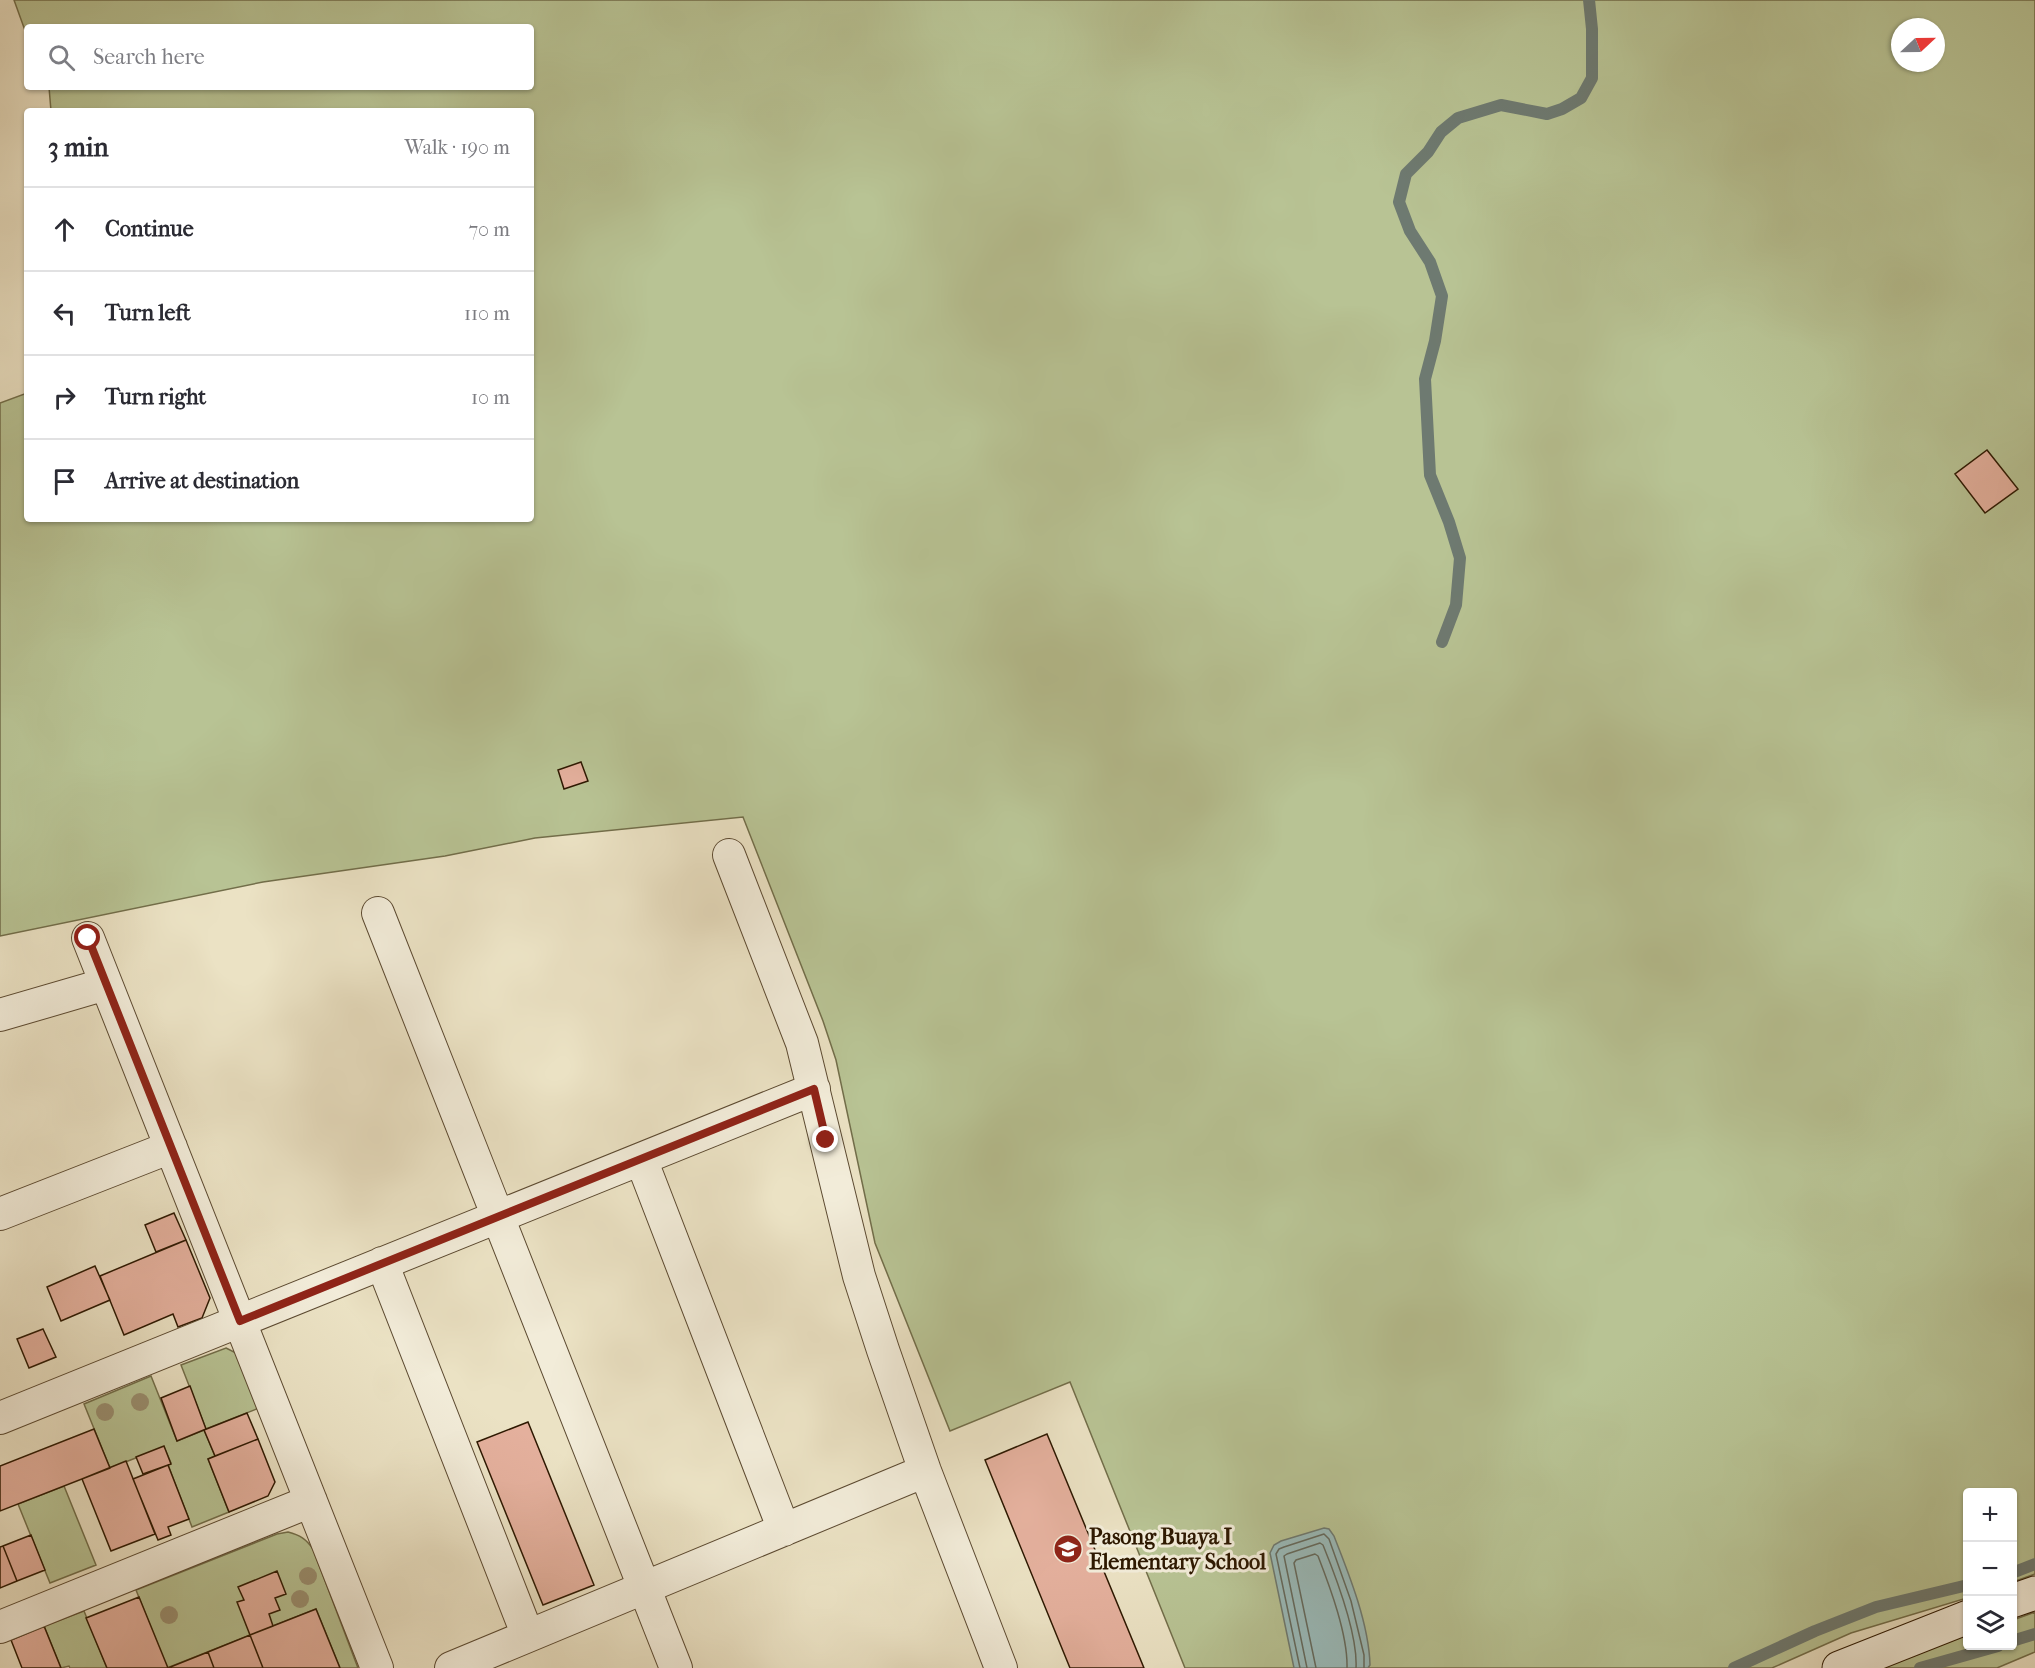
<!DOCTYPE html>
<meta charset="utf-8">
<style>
body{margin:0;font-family:"IM FELL French Canon",serif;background:#f2f2f3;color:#2b2b33}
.controls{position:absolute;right:18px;bottom:18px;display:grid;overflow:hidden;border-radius:6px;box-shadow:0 2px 4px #0004}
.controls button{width:54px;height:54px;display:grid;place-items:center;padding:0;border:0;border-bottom:2px solid #e1e1e2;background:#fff;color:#2b2b33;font:30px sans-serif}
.compass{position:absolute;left:1891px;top:18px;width:54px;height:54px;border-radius:50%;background:#fff;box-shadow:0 2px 4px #0004;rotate:68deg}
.stop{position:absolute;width:18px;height:18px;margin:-14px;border:4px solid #8f2418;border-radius:50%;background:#fff}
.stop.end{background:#8f2418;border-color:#fff;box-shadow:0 2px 6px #0008}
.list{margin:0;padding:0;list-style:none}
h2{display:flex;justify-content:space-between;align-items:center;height:78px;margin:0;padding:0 24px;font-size:26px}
h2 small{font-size:20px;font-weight:400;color:#7c7c81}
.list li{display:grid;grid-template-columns:39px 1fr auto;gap:18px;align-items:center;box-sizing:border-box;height:84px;padding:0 24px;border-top:2px solid #e1e1e2}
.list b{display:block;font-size:22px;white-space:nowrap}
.list em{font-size:20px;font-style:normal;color:#7c7c81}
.icon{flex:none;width:33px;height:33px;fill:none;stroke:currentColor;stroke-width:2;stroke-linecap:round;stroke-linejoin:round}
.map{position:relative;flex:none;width:2035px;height:1668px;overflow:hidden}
.search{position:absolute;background:#fff;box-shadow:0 2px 4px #0004;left:24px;top:24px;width:510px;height:66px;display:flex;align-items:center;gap:15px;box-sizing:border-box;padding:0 21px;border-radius:6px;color:#7c7c81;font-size:22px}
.panel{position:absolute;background:#fff;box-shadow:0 2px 4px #0004;left:24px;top:108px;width:510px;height:414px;border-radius:6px}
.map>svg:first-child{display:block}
.green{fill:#b8c394;stroke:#726e4a;stroke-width:1.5;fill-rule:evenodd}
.water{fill:#9abcbc;stroke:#6e7a71;stroke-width:1.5}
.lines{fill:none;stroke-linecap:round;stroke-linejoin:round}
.shore{stroke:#646a5e;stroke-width:1.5}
.stream{stroke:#6e7a71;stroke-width:12}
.building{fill:#e4b09d;stroke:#2d1800;stroke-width:1.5}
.street-casing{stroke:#5c4a31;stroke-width:34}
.secondary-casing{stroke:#2d1800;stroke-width:35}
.street{stroke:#f2ecd9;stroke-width:32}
.secondary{stroke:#f2ecd9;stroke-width:33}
.tree{fill:#9a8f70}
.route{stroke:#8f2418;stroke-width:8}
.labels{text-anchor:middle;stroke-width:6;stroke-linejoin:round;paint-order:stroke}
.poi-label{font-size:22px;font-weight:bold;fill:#2d1800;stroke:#f2ecd9;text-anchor:start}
</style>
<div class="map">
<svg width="2035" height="1668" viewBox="0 0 2035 1668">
<rect width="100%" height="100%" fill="#ebe2c4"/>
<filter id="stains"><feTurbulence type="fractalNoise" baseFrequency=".00333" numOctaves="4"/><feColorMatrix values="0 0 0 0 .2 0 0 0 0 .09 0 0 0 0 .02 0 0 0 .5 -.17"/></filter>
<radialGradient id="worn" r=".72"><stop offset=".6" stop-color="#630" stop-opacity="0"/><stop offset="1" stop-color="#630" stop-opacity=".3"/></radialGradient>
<path class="green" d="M14,0H2035V1574L2013,1582L2012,1492H1968L1967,1598L1851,1633L1772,1668H1185L1070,1382L950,1431L875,1243L836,1060L823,1021L743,817L535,838L445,856L263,882L0,936V403L27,393V519H531V111H51L49,87H531V27H27V36ZM1900,27H1936V63H1900Z
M226,1348L236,1353L259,1408L206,1429L181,1365Z
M151,1376L177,1441L204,1430L215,1456L208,1459L229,1512L192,1527L168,1465L171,1463L164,1447L110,1468L84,1404Z
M64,1486L96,1565L50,1583L18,1504Z
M288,1532C300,1535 306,1539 313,1549L358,1668H340L316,1609L167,1668L136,1590L277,1534Z
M84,1611L107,1668H70L69,1666L61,1668L44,1626Z
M2035,1612V1652L1997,1668H1874L1967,1635L1968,1646H2012L2013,1620Z"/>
<path class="water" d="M1324,1528L1329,1529L1334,1536C1349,1574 1369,1624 1370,1665L1368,1668H1294L1270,1553L1274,1545L1281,1541Z"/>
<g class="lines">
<path class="shore" d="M1300,1668L1276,1554L1279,1549L1284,1547L1324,1534L1329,1539L1351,1601L1364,1655V1668
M1307,1668L1284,1556L1287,1554L1320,1543L1323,1545C1336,1577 1358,1634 1356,1668
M1316,1668L1294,1563L1296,1560L1315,1554L1318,1556C1330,1587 1348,1635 1347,1668"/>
<path class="stream" d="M1442,642L1456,605L1460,558L1449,522L1430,475L1425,379L1435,341L1442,296L1430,262L1410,231L1399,202L1406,174L1428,152L1441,132L1458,118L1501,105L1547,114L1562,109L1581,98L1592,78V29L1589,0
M2012,1573L2035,1564
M2012,1641L2035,1634
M1734,1668L1815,1631L1876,1607L1968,1585
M1920,1668L1998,1646"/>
</g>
<path class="building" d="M1987,450L2018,489L1985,513L1955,474Z
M581,762L588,781L564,789L558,770Z
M174,1213L186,1240L156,1252L145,1225Z
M186,1240L210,1298L202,1318L178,1327L173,1314L124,1335L100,1276Z
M95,1266L110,1300L61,1321L47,1287Z
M43,1329L56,1357L29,1368L17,1339Z
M190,1386L206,1429L177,1441L161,1398Z
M247,1413L258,1439L215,1456L204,1430Z
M528,1422L594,1585L543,1605L477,1442Z
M94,1429L110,1468L0,1511V1466Z
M1047,1434L1144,1668H1070L985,1460Z
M258,1439L275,1482L268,1496L229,1512L208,1459Z
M164,1446L171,1464L143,1474L136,1457Z
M126,1461L155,1534L111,1551L82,1479Z
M168,1465L189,1519L168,1527L171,1535L158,1540L133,1479Z
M31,1535L45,1570L17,1581L3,1546Z
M3,1546L17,1581L0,1588V1547Z
M277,1571L286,1594L275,1598L280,1610L269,1614L273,1626L250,1635L237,1602L244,1600L238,1587Z
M139,1597L168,1668H107L86,1618Z
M316,1609L340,1668H263L250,1635Z
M44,1626L61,1668H22L11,1640Z
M250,1635L263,1668H214L208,1652Z
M208,1652L214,1668H168Z"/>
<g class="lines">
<g class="street-casing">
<path id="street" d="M729,855L802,1043L859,1276L883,1350L925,1471L1001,1668
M378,913L676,1668
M88,938L377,1668
M0,1015L106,984
M641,1159L784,1530
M0,1214L171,1147
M382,1263L528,1636
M0,1418L814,1089
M0,1627L311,1501
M451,1668L925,1471"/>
</g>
<g class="secondary-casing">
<path id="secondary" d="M2012,1601L2035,1593
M1839,1668L1968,1617"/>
</g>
<use href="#street" class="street"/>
<use href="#secondary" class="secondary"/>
</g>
<g class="tree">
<circle cx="140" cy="1402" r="9"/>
<circle cx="105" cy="1412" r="9"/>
<circle cx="308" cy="1576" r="9"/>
<circle cx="300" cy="1599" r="9"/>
<circle cx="169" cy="1615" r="9"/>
</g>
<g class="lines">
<path class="route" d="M88,938L240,1321L814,1089L826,1140"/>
</g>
<defs>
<g id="school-disc" transform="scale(1.5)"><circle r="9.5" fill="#8f2418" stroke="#f2ecd9"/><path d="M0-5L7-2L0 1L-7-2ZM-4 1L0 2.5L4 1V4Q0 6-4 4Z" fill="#fff"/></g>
</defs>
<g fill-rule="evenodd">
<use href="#school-disc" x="1068" y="1549"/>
</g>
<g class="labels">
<g class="poi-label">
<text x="1089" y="1544">Pasong Buaya I<tspan x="1089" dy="25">Elementary School</tspan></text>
</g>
</g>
<rect width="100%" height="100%" filter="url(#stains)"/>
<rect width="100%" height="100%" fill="url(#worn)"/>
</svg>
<div class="controls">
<button>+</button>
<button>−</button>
<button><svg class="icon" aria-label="layers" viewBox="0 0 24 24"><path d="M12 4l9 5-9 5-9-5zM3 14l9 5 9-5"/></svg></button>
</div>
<svg class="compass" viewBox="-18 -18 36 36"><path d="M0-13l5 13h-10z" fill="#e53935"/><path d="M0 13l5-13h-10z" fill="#7c7c81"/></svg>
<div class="stop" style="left:88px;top:938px"></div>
<div class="stop end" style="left:826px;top:1140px"></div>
<div class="search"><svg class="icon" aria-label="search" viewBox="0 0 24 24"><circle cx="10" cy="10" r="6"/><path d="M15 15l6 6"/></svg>Search here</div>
<section class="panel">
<h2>3 min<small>Walk · 190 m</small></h2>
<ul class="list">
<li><svg class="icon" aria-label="ahead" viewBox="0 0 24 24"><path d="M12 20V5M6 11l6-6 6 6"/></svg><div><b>Continue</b></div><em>70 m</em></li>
<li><svg class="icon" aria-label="left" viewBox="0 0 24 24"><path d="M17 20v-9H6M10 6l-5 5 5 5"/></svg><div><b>Turn left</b></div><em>110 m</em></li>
<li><svg class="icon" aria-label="right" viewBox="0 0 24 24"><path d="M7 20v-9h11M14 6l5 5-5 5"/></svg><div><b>Turn right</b></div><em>10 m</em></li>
<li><svg class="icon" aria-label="arrive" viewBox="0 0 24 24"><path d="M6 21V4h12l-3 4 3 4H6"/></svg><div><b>Arrive at destination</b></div></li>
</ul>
</section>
</div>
